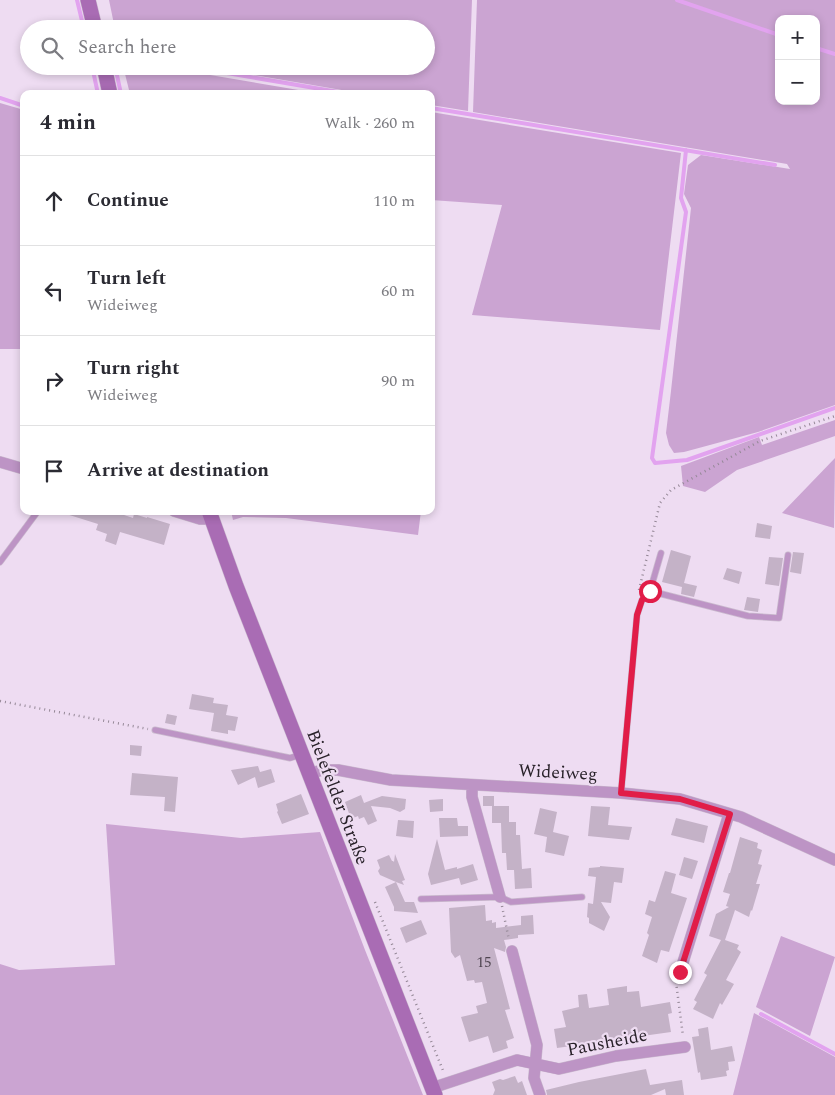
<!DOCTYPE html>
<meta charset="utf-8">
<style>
body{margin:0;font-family:Spectral,serif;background:#f2f2f3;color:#2b2b33}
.controls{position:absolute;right:15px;top:15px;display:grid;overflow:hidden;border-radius:10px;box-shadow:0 2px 8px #0003}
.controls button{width:45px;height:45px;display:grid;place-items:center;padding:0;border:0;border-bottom:1px solid #e1e1e2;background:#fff;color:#2b2b33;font:25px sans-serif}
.stop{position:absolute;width:15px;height:15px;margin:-11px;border:4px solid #e11d48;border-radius:50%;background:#fff}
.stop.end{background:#e11d48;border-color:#fff;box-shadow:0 1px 5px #0008}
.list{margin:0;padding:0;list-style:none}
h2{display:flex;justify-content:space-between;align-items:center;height:65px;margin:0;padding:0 20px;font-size:21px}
h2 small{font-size:16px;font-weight:400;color:#7c7c81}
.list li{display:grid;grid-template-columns:32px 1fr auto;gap:15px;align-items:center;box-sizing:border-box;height:90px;padding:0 20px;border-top:1px solid #e1e1e2}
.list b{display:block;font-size:19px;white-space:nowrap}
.list p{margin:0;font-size:16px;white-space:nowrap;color:#7c7c81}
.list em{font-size:16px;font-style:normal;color:#7c7c81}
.icon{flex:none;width:28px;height:28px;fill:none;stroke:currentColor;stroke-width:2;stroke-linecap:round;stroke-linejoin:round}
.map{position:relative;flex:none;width:835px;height:1095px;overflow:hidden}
.search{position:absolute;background:#fff;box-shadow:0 2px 8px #0003;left:20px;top:20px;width:415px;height:55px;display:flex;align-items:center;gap:12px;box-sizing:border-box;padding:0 18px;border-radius:28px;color:#7c7c81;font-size:19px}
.panel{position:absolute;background:#fff;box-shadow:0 2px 8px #0003;left:20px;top:90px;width:415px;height:425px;border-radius:10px}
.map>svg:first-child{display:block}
.green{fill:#cba4d2;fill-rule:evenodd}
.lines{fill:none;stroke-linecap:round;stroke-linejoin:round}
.stream{stroke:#e2a3ef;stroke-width:4}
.building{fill:#c4b2c7}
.service-casing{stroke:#cabace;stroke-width:7}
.minor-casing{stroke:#cabace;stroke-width:12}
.secondary-casing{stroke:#cabace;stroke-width:16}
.path{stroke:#958897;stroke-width:2.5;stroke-dasharray:1 4;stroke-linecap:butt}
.service{stroke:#bd94c5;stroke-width:5.5}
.minor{stroke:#bd94c5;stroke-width:11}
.secondary{stroke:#a96cb4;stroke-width:15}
.route{stroke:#e11d48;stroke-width:6}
.labels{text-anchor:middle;stroke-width:4.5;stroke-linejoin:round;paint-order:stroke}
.number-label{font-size:15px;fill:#4f4550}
.street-label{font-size:18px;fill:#282129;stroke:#eedcf2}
</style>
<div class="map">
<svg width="835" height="1095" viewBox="0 0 835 1095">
<rect width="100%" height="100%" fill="#eedcf2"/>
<path class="green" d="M109,0H472L468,111L431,105V94H365L201,66H426V29H115Z
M477,0H835V405L758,432L684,452L674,453L669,445L666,433L671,391L691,208L684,194L688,165L701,155L790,169L787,164L473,112ZM779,19H816V101H779Z
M123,66H157L322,94H130Z
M0,103L24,110V349H0Z
M431,112L681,153L660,330L472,315L502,205L431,200Z
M835,420V436L737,470L705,492L683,486L681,466L759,437L762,445Z
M835,458L834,528L782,513Z
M231,511H421L418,535L286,518L243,517L233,520Z
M106,824L241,838L320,832L365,950L423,1095H0V964L19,970L115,965Z
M781,936L835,957L810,1036L756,1007Z
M754,1013L835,1057V1095H733Z"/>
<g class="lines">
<path class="stream" d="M77,0L84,29
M677,0L779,35
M816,48L835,54
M92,66L98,94
M115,66L121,94
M186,66L350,94
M0,98L24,106
M431,108L775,165
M686,150L681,198L686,212L652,458L655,463L687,460L835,408
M761,1014L835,1054"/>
</g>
<path class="building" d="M63,511H112L133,518L134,514L147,518V517L170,524L164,545L120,532L116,545L105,541L107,534L96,530L98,524L63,513Z
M757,523L772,526L770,539L755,537Z
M671,550L691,556L684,583L697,586L694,597L681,594L682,587L662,582Z
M793,552L804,553L801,574L790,572Z
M769,557L783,558L779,586L765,584Z
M727,568L742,572L739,584L723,579Z
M747,597L760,599L758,612L744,610Z
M192,694L214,698L213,703L228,705L226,715L238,717L235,731L228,730V734L211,731L214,713L189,709Z
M167,714L177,716L175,725L165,723Z
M130,745L142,746L141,756L130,755Z
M258,766L260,772L271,769L275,782L258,788L255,777L238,785L231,770Z
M132,773L178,777L175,812L164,811L165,797L130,795Z
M301,794L309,814L282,824L277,812L278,811L276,804Z
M361,795L364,803L382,796L406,799L405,809L400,812L390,808L371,806L377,821L368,825L364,817L359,819L358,816L351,819L345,802Z
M483,796H494V806H483Z
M443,799V811L430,812L429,800Z
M492,806H509V822H516V835H520L522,869L531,868L532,888L515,889L514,870H507L506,853H502L501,823H492Z
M591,806L610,807L608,825L632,827L629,840L588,836Z
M540,808L557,812L553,832L569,836L564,856L545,852L547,837L534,834Z
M439,818H457L458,826H468V836L440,837Z
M676,818L708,826L704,843L671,835Z
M398,820L414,821L413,838L396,836Z
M740,837L758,843L757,848L762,850L758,864L762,865L756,884H760L752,911L751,910L749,917L735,910L725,940L739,945L737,949L741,952L726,980L734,984L722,1005L720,1003L713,1019L693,1009L697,1002L694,1000L707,975L704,973L721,940L709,936L716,914L729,907L726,906L730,894L723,892L729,873H730Z
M437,839L445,870L457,867V869L473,864L478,880L461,885L459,878L431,885L428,874Z
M395,854L405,880L402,881L404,885L396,882L405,902H414L418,913L394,911V907L385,887L396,882L380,875L378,871L380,868L377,860L389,855L392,861H393L394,862Z
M684,857L698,861L692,879L679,875Z
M600,866L624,868L622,883L614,882L611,903L601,902L610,917L604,931L589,923V918L587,917L588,903L593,904L596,877L588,876L589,868L600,867Z
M665,871L676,874L671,893L687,898L669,952L661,950L657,963L642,956L649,935L647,933L652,917L645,914L649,900L655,902Z
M485,905L486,921L492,920V923L496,922V928L521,925V916L533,915L534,934L518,935V938L504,940L506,947L505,952L494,948L510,1009L505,1010L514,1038L506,1041L508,1048L493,1053L488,1036L469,1042L461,1017L478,1013L476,1006L487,1003L482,982L475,983L474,980L467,981L460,955L455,958L451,952L449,908Z
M421,920L427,934L406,943L400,928Z
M627,986V992L639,991L641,1007L670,1002L672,1013L668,1014L671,1032L557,1048L554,1029L566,1027L562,1011L579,1007L578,995L587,994L589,1008L609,1005L607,989Z
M708,1027L711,1050L732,1046L735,1061L728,1062L729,1070L726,1071L727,1076L701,1080L700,1072L698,1073L692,1037L699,1036L698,1029Z
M646,1069L650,1085L682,1080L684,1095H666L665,1089L651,1095H547L546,1090L579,1082Z
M515,1076L518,1083L522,1081L527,1095H493L495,1090L492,1082L500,1079L503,1080Z"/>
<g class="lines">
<g class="service-casing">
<path id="service" d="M0,562L38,511
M650,591L748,616L779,618L788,555
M155,730L290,758L300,755
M621,793L637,615L642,600L650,591L661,553
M421,899L500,897L511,902L582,897"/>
</g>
<g class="minor-casing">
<path id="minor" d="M0,462L24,469
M174,511L200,519H211
M309,774L322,770H338L391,780L621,793L680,799L741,817L835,860
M472,785V797L500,897
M512,951L537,1045L534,1078L540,1095
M680,972L729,814
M432,1088L517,1060L559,1069L616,1056L685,1047"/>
</g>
<g class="secondary-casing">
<path id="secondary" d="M88,0L95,29
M104,66L110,94
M209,511L236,586L435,1095"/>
</g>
<path class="path" d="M639,590L660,503L671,490L760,441L835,416
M0,701L148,729
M375,902L444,1073
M502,906L509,940
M676,982L683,1036"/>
<use href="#service" class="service"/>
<use href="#minor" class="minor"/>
<use href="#secondary" class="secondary"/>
</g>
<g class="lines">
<path class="route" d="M650,591L642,600L637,615L621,793L680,799L730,814L680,972"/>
</g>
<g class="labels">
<g class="number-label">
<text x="484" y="967">15</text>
</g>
<g class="street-label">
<text transform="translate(558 772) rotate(3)" y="6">Wideiweg</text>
<text transform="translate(338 797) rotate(69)" y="6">Bielefelder Straße</text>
<text transform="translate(607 1042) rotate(-11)" y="6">Pausheide</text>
</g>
</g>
</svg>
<div class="controls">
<button>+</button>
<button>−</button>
</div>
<div class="stop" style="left:650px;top:591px"></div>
<div class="stop end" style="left:680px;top:972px"></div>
<div class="search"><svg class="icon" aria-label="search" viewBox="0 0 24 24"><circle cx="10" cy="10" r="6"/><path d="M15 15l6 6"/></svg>Search here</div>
<section class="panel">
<h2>4 min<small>Walk · 260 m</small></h2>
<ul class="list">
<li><svg class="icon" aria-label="ahead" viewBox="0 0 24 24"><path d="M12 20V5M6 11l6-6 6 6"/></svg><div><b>Continue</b></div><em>110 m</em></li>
<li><svg class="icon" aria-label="left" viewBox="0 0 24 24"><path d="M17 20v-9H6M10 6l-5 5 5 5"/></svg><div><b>Turn left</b><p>Wideiweg</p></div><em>60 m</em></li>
<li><svg class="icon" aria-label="right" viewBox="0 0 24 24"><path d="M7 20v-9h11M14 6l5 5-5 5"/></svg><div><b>Turn right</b><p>Wideiweg</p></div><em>90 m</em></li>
<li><svg class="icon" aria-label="arrive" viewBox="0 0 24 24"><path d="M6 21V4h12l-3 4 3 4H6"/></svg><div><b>Arrive at destination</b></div></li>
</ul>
</section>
</div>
